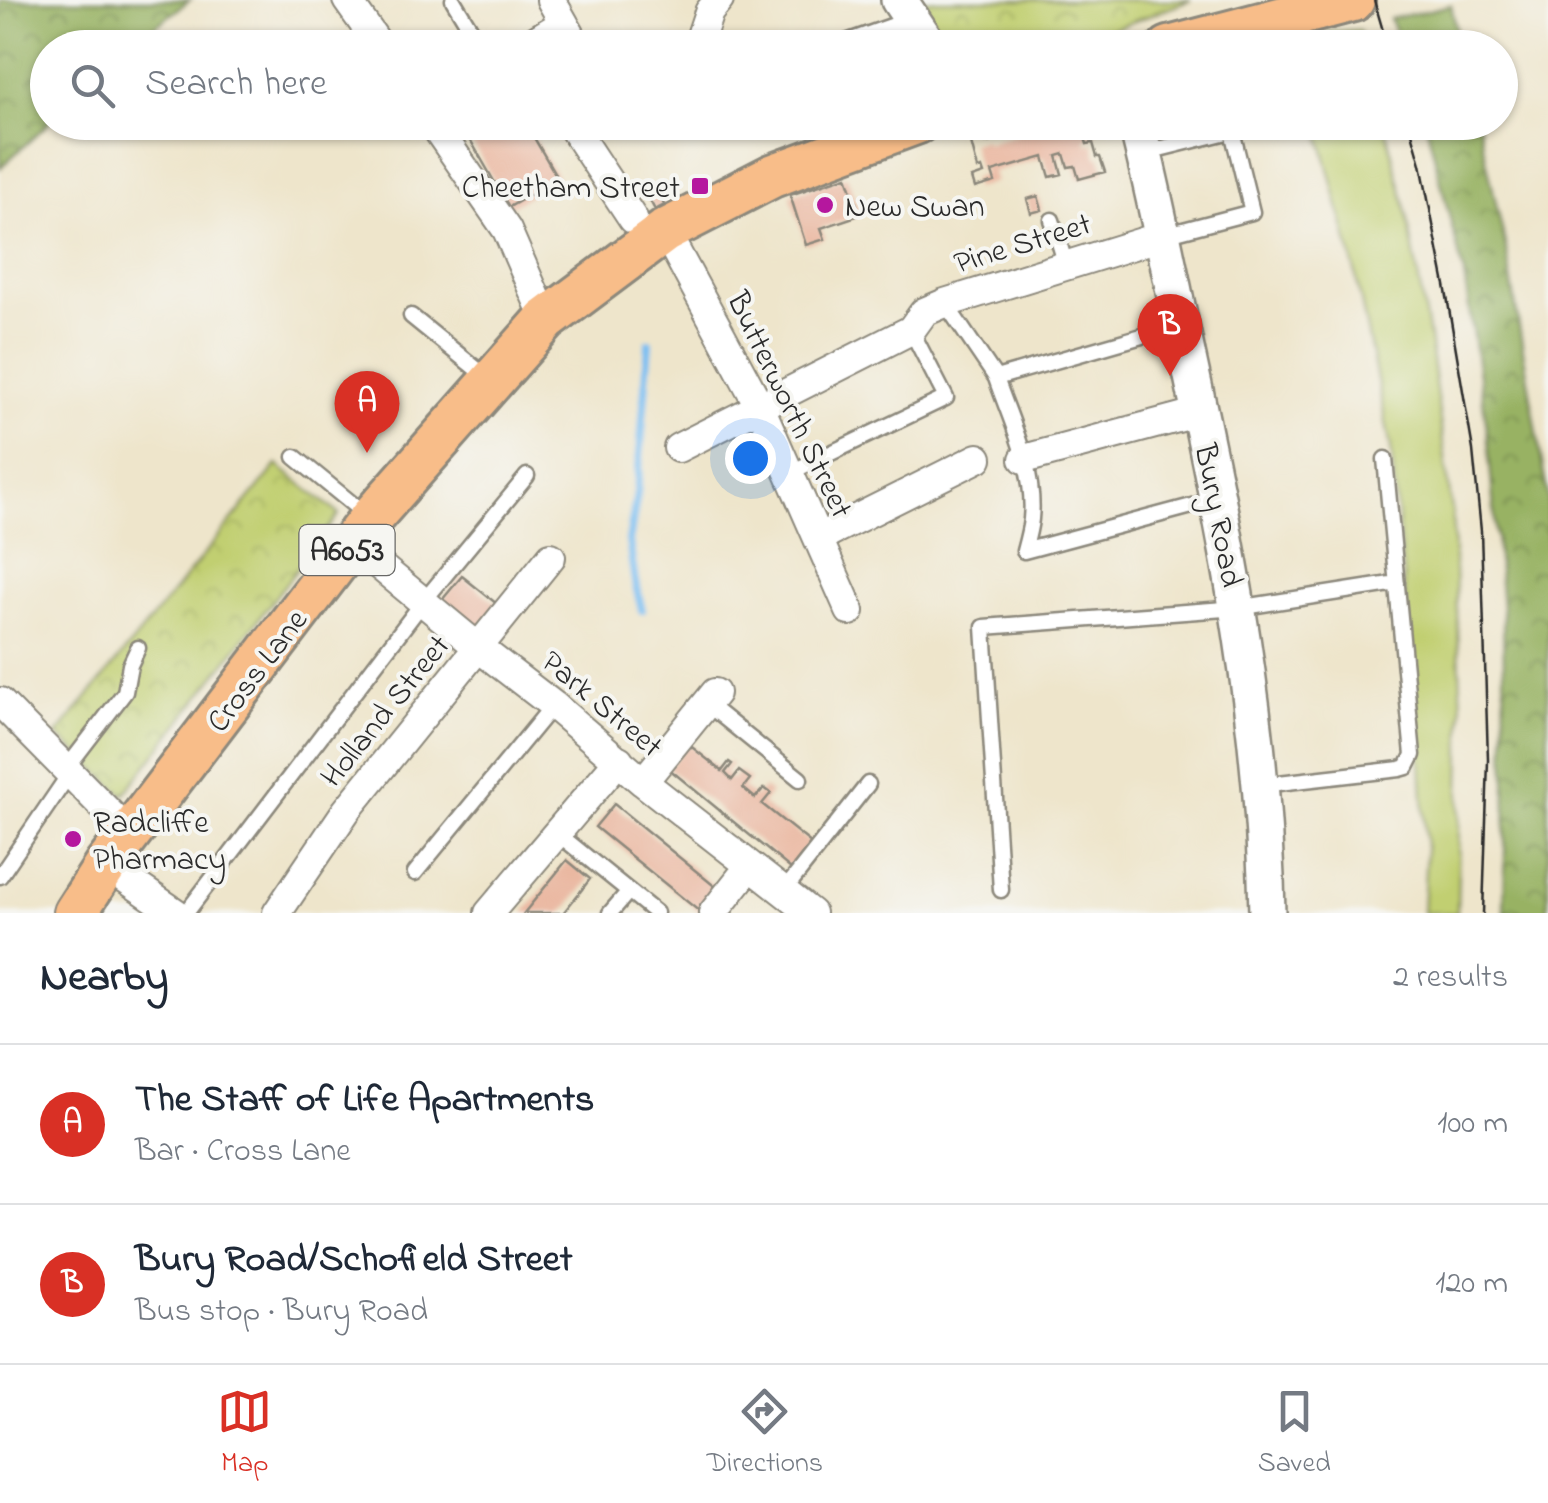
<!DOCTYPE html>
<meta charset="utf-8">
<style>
body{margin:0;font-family:"Indie Flower",sans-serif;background:#f2f2f3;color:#1f2937}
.you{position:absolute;left:750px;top:458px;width:35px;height:35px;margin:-25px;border:8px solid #fff;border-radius:50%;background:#1a73e8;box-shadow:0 0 0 15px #1a73e833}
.badge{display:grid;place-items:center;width:65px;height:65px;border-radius:50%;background:#d93025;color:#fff;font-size:32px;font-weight:700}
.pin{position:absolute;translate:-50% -82px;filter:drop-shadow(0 2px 5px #0008)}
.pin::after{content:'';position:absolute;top:52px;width:35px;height:30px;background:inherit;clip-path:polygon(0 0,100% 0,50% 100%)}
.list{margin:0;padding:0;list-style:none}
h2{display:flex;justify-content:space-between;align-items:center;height:130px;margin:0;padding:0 40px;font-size:42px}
h2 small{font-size:32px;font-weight:400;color:#747a83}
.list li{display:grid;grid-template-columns:65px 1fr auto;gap:30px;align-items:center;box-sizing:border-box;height:160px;padding:0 40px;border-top:2px solid #e0e1e3}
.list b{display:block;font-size:38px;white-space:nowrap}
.list p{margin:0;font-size:32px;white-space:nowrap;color:#747a83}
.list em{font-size:32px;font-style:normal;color:#747a83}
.icon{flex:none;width:55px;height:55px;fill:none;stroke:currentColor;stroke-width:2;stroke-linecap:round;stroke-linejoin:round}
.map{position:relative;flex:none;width:1548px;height:913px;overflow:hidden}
.search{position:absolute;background:#fff;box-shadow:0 2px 8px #0004;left:30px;right:30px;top:30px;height:110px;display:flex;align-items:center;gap:25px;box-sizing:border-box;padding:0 35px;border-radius:55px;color:#747a83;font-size:38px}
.sheet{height:450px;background:#fff}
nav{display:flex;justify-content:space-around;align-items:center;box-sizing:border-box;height:140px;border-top:2px solid #e0e1e3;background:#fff;font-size:28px;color:#747a83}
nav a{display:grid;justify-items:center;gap:5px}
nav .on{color:#d93025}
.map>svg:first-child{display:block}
.grass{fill:#c1cf71;stroke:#767d4e;stroke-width:2.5}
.forest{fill:url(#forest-crowns);stroke:#626e47;stroke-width:2.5}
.park{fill:url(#park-crowns);stroke:#767d4e;stroke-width:2.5}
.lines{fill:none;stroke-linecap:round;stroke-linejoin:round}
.stream{stroke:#7cbff2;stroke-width:8}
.building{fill:#eab7a0}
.service-casing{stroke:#8c887b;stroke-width:19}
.minor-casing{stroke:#8c887b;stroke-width:32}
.tertiary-casing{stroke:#8c887b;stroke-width:40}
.primary-casing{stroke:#8c887b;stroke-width:48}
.service{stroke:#fff;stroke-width:14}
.minor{stroke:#fff;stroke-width:28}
.tertiary{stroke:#fff;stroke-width:35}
.primary{stroke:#f8bd89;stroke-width:42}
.tram{stroke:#2b2b2b;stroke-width:2.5}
.poi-dot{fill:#b5179e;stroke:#f6f6f2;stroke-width:4}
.labels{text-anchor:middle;stroke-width:8;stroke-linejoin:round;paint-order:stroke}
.shield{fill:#f6f6f2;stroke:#686867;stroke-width:2.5}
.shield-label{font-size:30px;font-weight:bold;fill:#2b2b2b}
.poi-label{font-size:32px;fill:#2b2b2b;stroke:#f6f6f2;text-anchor:start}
.street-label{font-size:32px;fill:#2b2b2b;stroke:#f6f6f2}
</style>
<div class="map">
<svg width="1548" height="913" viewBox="0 0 1548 913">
<defs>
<pattern id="forest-crowns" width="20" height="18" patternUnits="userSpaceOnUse" patternTransform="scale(2.5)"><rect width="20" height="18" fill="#98b263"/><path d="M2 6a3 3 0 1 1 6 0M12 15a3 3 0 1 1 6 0" fill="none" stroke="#7c9152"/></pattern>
<pattern id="park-crowns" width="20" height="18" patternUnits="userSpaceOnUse" patternTransform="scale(2.5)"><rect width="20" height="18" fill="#c1cf71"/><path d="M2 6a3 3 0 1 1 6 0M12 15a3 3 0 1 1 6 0" fill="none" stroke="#a6b262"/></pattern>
</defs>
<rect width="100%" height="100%" fill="#f6f6f2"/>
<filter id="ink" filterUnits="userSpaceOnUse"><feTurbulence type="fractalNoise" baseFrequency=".01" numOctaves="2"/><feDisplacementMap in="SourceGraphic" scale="20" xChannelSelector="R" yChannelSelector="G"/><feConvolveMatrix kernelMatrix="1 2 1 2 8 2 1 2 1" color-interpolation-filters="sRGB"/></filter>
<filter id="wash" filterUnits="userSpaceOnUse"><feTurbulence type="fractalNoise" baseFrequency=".0048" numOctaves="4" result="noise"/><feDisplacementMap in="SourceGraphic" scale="40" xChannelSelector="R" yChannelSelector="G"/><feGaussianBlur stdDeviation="2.25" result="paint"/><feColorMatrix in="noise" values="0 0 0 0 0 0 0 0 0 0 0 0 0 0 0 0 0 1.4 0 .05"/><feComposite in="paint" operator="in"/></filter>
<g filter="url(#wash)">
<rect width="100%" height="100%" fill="#eee5cb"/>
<path class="grass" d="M1359,30L1364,47H1299L1296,34Z
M1317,123H1384L1405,204L1429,337L1452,510L1462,709L1457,913H1423L1426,849L1421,763L1391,448L1352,257Z"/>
<path class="forest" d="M0,0H190L128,47L48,48L49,123L0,168Z
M1451,5L1460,47H1400L1390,19Z
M1426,123H1478L1505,243L1548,498V913H1504L1506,785L1503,619L1487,429L1464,275Z"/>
<path class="park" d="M919,0H1191L1063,48L957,47L946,42Z
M277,465L339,514L124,795L57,735Z"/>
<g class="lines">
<path class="stream" d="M642,610L635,582L629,541L637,493L649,343"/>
</g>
<g id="blocks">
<path class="building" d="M460,122H525L558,179L509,207Z
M1044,122L1046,127L1060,122H1094L1097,134L1085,138L1087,144L1093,143L1097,157H1100L1105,172L1079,179L1075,166L1068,167L1064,154L1057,156L1062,174L1050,177L1044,157L992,172L995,182L975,188L972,178L984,174L982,168L978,169L971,143L984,139L986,143L1016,135L1015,131Z
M847,176L860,215L821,228L825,239L806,245L790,195Z
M658,192L664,205L655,210L648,197Z
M1038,196L1042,210L1031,213L1027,199Z
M462,576L502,608L482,633L442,600Z
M688,744L722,771L729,762L732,764L725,773L732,780L739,771L750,779L743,788L755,798L764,788L771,793L762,804L812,844L791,869L668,768Z
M614,804L718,889L700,912L595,827Z
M567,860L590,879L580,892L563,913H524Z"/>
</g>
</g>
<g filter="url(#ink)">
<use href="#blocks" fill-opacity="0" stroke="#8c887b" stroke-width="2.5"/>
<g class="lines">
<g class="service-casing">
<path id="service" d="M453,0L482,48
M829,48L911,19
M1147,152L1267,122
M1052,220L1066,265
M1164,235L1252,212L1232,131
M945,303L996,378L1180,325
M411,316L490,380
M996,378C1011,422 1036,471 1031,519C1030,529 1027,540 1024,551L1218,499
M295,457L366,515
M789,473L946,398L911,330
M706,703L800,779
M66,769L125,692L130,665L138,648
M1261,785L1400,769L1407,767L1413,755L1385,459
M557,833L656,913
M415,873L553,705
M0,876L70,773
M1001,890L984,627L1238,608L1397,583
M783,892L868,784
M186,913L423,602L527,476
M610,913L629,891"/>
</g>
<g class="minor-casing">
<path id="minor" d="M347,0L381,48
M551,0L578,48
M523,48L564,23
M697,48L709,12L719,0
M432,122L507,230L546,320
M583,122L573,128L633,219
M665,231L760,407L850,611
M678,448L903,334L911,330L924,312L945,303L1162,236
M1024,459L1200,412
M818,538L978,458
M352,543L479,648L553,705L643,782L811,913
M0,702L130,834
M643,782L715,693
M106,865L176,913
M277,913L346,811L551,557
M489,913L619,760
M713,913L750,866"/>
</g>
<g class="tertiary-casing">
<path id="tertiary" d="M899,0L931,48
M1136,122C1157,203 1172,285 1190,367C1229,546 1264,728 1267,913"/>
</g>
<g class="primary-casing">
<path id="primary" d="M1169,48L1353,0
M75,913L106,865L370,519L546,320L665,231L772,176L918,122"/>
</g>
<use href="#service" class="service"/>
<use href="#minor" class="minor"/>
<use href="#tertiary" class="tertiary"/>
<use href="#primary" class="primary"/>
<path class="tram" d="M1374,0L1388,48
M1409,122L1421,164L1445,285L1473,450L1481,531L1488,760L1483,913"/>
</g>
</g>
<g class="poi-dot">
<rect x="690" y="176" width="20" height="20" rx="5"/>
<circle cx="825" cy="205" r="10"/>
<circle cx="73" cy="839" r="10"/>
</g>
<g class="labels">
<rect class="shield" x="299.5" y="525" width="95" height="50" rx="8"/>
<g class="shield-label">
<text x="347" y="560">A6053</text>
</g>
<g class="poi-label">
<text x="680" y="197" text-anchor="end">Cheetham Street</text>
<text x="845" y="216">New Swan</text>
<text x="93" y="832">Radcliffe<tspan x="93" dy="37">Pharmacy</tspan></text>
</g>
<g class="street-label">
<text transform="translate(1022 242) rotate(-17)" y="11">Pine Street</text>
<text transform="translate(791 404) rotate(64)" y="11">Butterworth Street</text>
<text transform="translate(1220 515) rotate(79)" y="11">Bury Road</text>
<text transform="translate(256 670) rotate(-53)" y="11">Cross Lane</text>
<text transform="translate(603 703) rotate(40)" y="11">Park Street</text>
<text transform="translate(384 710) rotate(-51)" y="11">Holland Street</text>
</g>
</g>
</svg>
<div class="you"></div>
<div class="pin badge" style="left:367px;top:453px">A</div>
<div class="pin badge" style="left:1170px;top:376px">B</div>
<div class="search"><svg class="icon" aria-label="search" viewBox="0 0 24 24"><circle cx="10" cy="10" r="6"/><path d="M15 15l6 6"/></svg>Search here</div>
</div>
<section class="sheet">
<h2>Nearby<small>2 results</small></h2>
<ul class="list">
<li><span class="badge">A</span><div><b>The Staff of Life Apartments</b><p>Bar · Cross Lane</p></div><em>100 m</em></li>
<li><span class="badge">B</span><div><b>Bury Road/Schofield Street</b><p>Bus stop · Bury Road</p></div><em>120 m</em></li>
</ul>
</section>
<nav>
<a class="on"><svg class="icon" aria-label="map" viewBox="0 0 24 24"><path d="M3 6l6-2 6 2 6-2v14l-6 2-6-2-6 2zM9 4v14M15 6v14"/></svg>Map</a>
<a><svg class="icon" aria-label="directions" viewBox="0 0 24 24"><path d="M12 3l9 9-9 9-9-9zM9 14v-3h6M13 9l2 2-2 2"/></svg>Directions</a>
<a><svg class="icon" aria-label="saved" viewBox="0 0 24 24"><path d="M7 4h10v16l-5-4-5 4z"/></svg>Saved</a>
</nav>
